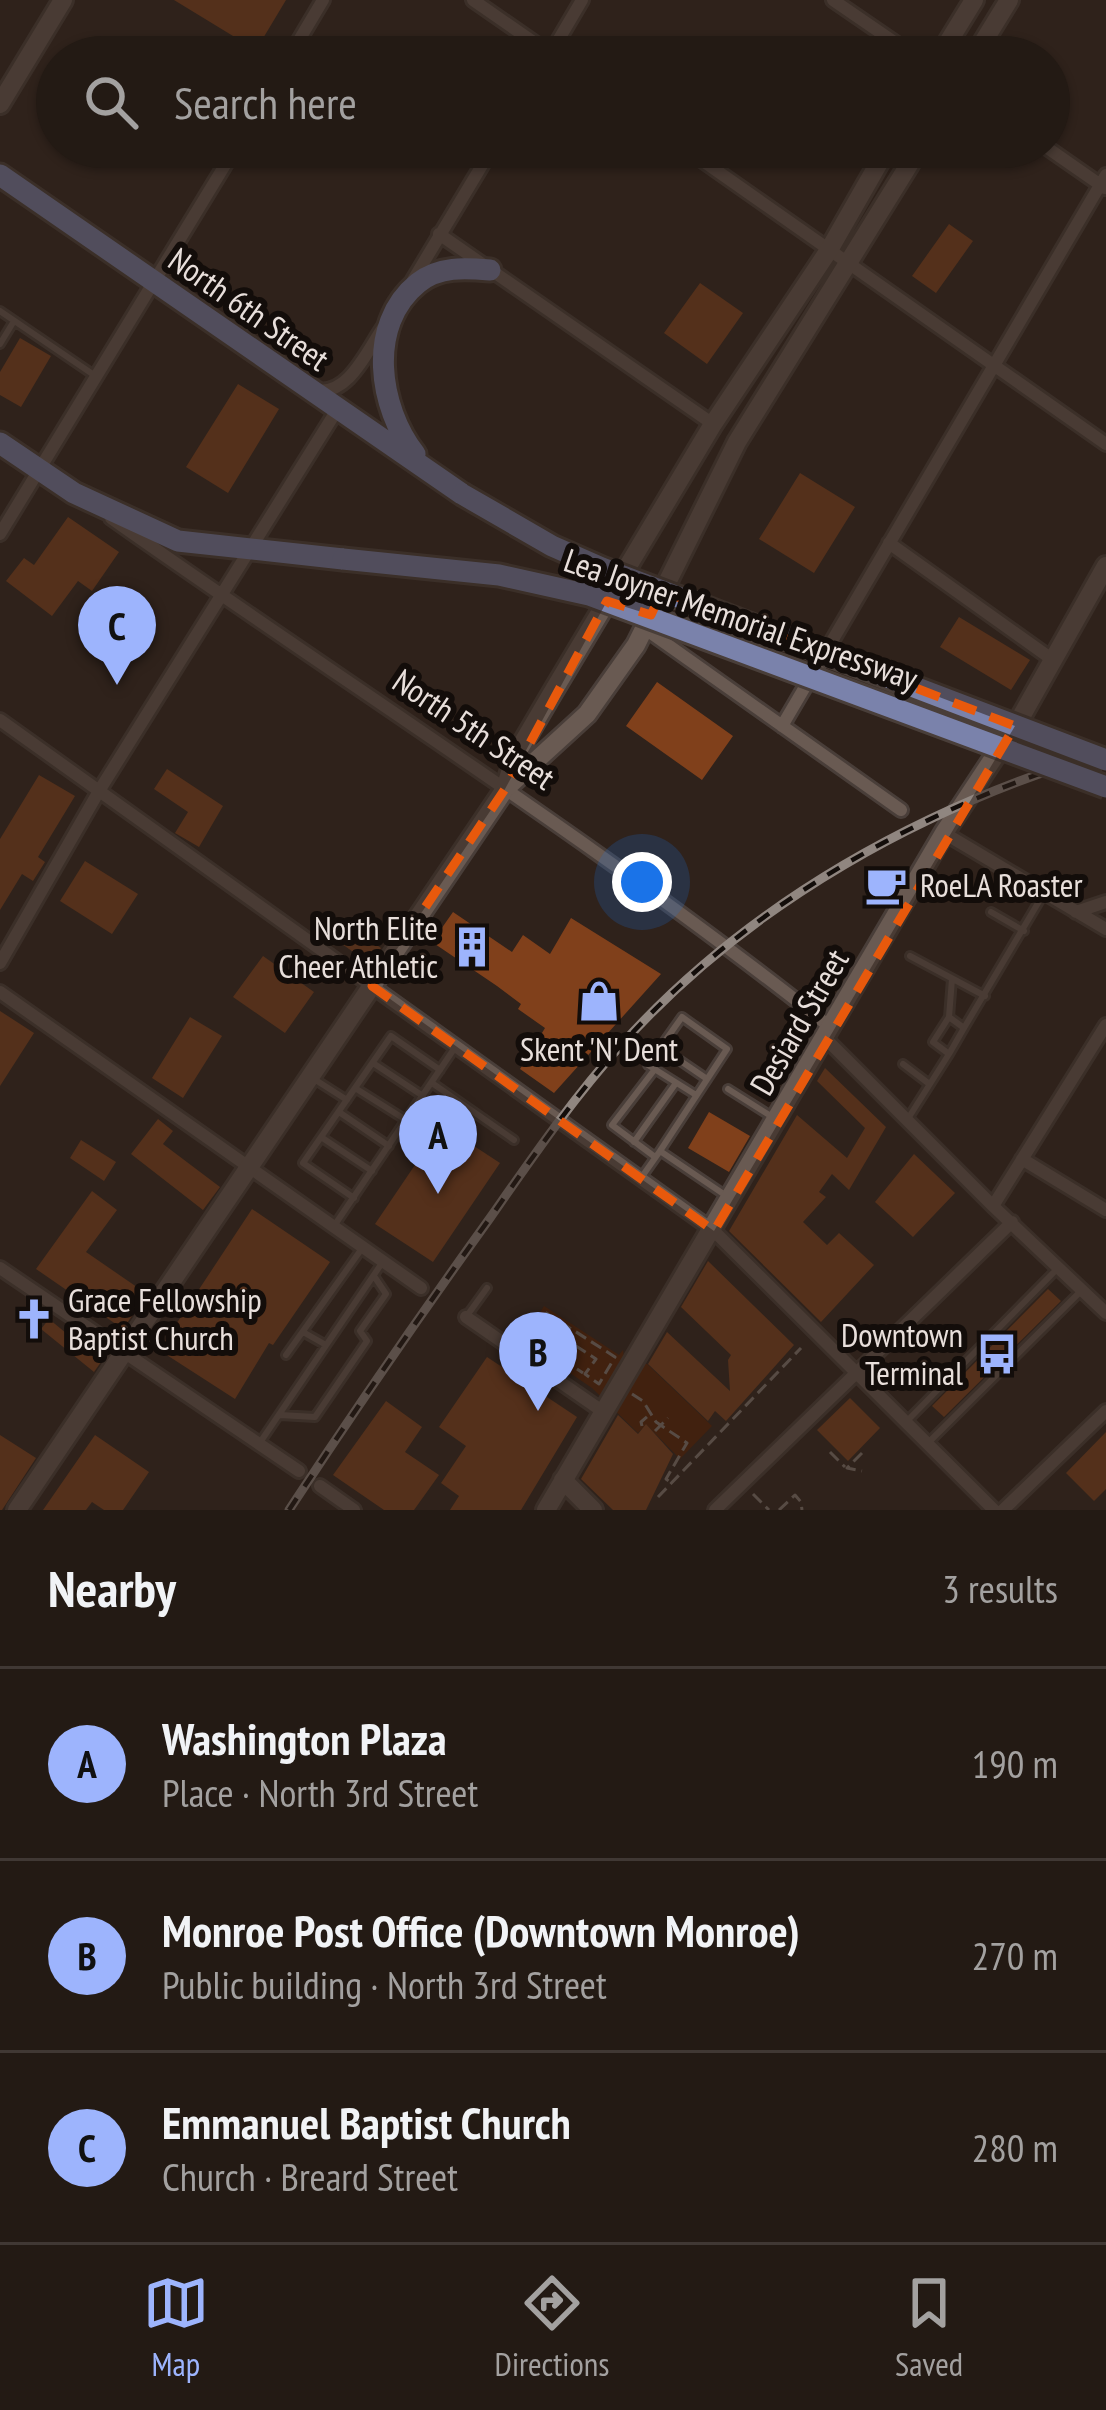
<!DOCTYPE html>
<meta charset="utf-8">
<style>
body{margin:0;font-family:"PT Sans Narrow",sans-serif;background:#2f2722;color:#f1f3f6}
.you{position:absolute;left:642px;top:882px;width:42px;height:42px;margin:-30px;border:9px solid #fff;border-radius:50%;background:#1a73e8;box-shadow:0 0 0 18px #1a73e833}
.badge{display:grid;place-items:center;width:78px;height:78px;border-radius:50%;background:#9db4fd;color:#111;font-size:39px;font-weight:700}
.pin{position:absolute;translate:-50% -99px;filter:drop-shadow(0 3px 6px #0008)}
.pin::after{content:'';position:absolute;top:63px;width:42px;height:36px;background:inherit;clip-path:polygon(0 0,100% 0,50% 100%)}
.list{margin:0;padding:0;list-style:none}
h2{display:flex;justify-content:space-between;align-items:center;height:156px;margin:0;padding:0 48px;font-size:51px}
h2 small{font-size:39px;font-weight:400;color:#a3a1a0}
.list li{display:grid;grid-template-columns:78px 1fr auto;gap:36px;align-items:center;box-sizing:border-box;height:192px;padding:0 48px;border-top:3px solid #403834}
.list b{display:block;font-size:45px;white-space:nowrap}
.list p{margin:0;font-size:39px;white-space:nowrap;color:#a3a1a0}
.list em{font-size:39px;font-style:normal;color:#a3a1a0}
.icon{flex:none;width:66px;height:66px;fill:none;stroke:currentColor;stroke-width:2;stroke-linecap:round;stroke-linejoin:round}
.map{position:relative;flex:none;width:1106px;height:1510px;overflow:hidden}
.search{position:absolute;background:#231a14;box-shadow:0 3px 9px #0004;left:36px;right:36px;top:36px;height:132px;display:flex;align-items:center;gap:30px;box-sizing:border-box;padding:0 42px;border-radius:66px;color:#a3a1a0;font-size:45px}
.sheet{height:732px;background:#231a14}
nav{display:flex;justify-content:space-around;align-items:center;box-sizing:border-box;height:168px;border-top:3px solid #403834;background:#231a14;font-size:33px;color:#a3a1a0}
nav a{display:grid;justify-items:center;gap:6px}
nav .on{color:#9db4fd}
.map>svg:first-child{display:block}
.green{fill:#572100}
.building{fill:#80401b}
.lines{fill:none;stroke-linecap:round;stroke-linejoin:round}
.lane-casing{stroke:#493e39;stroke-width:12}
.street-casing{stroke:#493e39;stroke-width:18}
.secondary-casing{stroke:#493e39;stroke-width:24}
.primary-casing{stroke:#493e39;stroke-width:27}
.path{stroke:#887d77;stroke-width:3;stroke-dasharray:12 6;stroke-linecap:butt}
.lane{stroke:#695a52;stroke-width:6}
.street{stroke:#695a52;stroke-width:12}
.secondary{stroke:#695a52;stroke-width:18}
.primary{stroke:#7a82ab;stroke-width:21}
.rail-casing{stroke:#908680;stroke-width:9}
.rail{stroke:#130d0a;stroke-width:4.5;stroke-dasharray:14;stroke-linecap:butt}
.primary-bridge-casing{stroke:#493e39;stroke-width:27;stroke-linecap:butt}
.primary-bridge{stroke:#7a82ab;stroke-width:21}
.marked{fill:none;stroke:#e8590c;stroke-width:9;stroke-dasharray:24 15;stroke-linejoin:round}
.labels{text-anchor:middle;stroke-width:12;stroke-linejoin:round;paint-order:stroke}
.street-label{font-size:33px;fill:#e8dfdb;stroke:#130d0a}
.poi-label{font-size:33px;fill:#e8dfdb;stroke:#130d0a;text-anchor:start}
</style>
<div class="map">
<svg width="1106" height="1510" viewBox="0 0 1106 1510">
<rect width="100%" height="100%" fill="#2f221b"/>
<path class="green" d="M544,1306L619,1355L623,1350L624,1358L647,1364L712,1426L680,1459L646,1424L638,1433L592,1388L523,1341Z"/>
<path class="building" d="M174,0H286L256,50Z
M949,224L973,241L936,293L912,276Z
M700,283L743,313L707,364L664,333Z
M20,338L51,356L21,407L0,395V372Z
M238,384L279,409L228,493L186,467Z
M800,473L855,507L814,573L759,539Z
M68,517L119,552L92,591L78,581L52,616L6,581L24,558L34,565Z
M959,617L1030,660L1011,690L940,647Z
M657,682L733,736L702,780L626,726Z
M167,769L223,806L199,847L175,833L188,812L154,789Z
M39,775L75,796L38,857L45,862L33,881L22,874L0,910V839Z
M85,861L138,894L112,934L60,901Z
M453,912L512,952L523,935L550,954L571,918L661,974L554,1093L520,1069L545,1028L518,1009L521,1004L497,986L432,942Z
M346,924L381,948L370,964L335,939Z
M263,956L314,992L285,1033L233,997Z
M0,1011L34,1033L0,1086Z
M190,1017L222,1036L183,1098L152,1078Z
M825,1068L886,1127L849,1190L832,1174L819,1192L826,1197L803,1222L827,1245L839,1233L874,1265L821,1322L729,1231L797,1115L847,1158L865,1128L817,1081Z
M709,1112L750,1136L729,1172L688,1148Z
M158,1119L173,1131L163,1144L220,1187L203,1210L131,1154Z
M442,1125L500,1163L433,1262L375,1224Z
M81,1140L116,1162L104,1181L70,1158Z
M914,1154L955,1193L913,1237L875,1202Z
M92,1191L117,1210L86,1252L147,1294L123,1329L36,1269Z
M252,1209L330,1262L273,1345L269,1343L235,1399L159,1350Z
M708,1261L794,1345L726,1421L715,1411L708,1421L648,1364L667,1332L730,1391L728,1360L731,1355L681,1307Z
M1048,1289L1061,1301L944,1417L932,1406Z
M49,1319L101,1362L94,1372L41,1329Z
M487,1357L577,1417L521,1510H450L459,1496L441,1483L466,1446L439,1427Z
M850,1398L880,1428L848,1461L817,1430Z
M386,1401L422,1427L405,1452L439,1475L414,1510H384L333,1475Z
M618,1415L638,1434L646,1424L673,1454L646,1510H613L581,1479Z
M1106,1432V1489L1094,1501L1066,1473Z
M0,1435L36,1458L2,1510H0Z
M95,1435L149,1472L123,1510H104L92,1502L86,1510H43Z"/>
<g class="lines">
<g class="lane-casing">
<path id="lane" d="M0,311L94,375
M0,344L14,321
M991,912L1024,931
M910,956L985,996
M949,1017L952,979
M964,1028L949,1054L933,1042L949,1017L964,1028L1044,893
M660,1047L707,1079
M373,1063L423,1096
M903,1064L928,1083
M655,1069L612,1125L655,1157
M314,1079L347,1100
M432,1083L514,1140
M355,1088L406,1120
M728,1089L774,1118
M339,1112L389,1146
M909,1117L949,1054
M321,1137L372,1171
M634,1142L676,1083
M660,1151L727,1049L682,1017L648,1065L696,1095
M641,1178L660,1151L728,1197
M354,1198L303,1163L391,1036L440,1070
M334,1226L456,1046
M466,1317L487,1288
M303,1332L326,1345
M286,1355L363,1247
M280,1415L315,1417L367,1341L360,1331L386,1294L374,1276
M906,1422L1059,1267
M261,1441L382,1263
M928,1443L1082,1290"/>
</g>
<g class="street-casing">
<path id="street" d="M473,0L555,57
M833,0L916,57
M549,56L582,0
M289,57L323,0
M683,147L1106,444
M1046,147L1105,188
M439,234L713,424
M413,280L493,147
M315,390C348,397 367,351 383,328
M111,518C350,687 600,844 830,1027
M0,534L236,147
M889,543L1053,660
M644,628L901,810
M0,720L714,1231L994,1510
M782,726L1106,175
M944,833L1106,929
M1076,912L1106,902
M0,963L99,791L337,410
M0,992L421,1288
M824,1037L993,1206L1106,1313
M1022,1159L1106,1210
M993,1206L1106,1025
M0,1268L299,1471
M466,1317L605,1413
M320,1486L354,1510
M715,1510L1012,1222
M1003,1510L1106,1411"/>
</g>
<g class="secondary-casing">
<path id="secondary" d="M939,57L974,0
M974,57L1009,0
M0,104L63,0
M505,789L515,756L552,693L713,424L829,250L888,147
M563,1480L593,1510
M17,1510L505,789L587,714L636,645L737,442L920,147
M546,1510L944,833L1022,715L1106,566"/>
</g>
<g class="primary-casing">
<path id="primary" d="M0,175L462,494
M0,443L74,493L178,541L343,559
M415,454C379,408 366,325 418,283C439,266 465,268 490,270"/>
</g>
<path class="path" d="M540,1337L537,1342L583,1373
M525,1341L545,1312L615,1357L599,1384L585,1374L596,1359L547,1327L542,1335L533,1330
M632,1394L643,1401L656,1422L687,1443L666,1479L670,1482
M642,1426L641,1422L649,1415
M655,1431L668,1418
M830,1452L845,1467
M862,1453L847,1468L862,1471
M753,1494L769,1510
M658,1497L801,1348
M779,1510L795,1495L801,1502L802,1510"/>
<use href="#lane" class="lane"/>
<use href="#street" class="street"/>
<use href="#secondary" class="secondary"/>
<use href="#primary" class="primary"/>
<g class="rail-casing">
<path id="rail" d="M289,1510C354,1411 421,1314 490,1218C532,1158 573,1098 622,1044C750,902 924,806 1106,752"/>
</g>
<use href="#rail" class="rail"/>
<g class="primary-bridge-casing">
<path id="primary-bridge" d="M462,494L552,546L602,568L1106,760
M343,559L499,575L589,595L1106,787"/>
</g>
<use href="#primary-bridge" class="primary-bridge"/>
</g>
<path d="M0 0H1106V1510H0ZM662,591L1015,726L714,1231L372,986L505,789L607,601L651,615Z" fill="#2f221b" fill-opacity=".55" fill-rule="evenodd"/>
<path class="marked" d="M662,591L1015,726L714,1231L372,986L505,789L607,601L651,615Z"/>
<defs>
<g id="cafe-bare" transform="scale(3.24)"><path d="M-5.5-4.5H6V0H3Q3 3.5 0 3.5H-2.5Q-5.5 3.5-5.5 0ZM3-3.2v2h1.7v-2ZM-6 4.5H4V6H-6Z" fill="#9db4fd" stroke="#130d0a" stroke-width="2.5" paint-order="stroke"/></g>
<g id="building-bare" transform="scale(3.24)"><path d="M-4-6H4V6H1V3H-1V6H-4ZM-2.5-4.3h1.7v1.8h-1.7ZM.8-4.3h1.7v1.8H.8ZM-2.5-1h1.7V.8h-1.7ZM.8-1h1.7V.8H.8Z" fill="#9db4fd" stroke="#130d0a" stroke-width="2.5" paint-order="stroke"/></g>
<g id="shop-bare" transform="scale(3.24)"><path d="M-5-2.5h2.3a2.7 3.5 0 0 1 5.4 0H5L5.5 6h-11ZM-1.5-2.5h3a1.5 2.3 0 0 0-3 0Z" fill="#9db4fd" stroke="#130d0a" stroke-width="2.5" paint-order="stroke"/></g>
<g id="church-bare" transform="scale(3.24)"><path d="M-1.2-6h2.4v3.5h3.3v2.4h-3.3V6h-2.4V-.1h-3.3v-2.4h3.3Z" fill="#9db4fd" stroke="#130d0a" stroke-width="2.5" paint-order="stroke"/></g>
<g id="bus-bare" transform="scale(3.24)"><path d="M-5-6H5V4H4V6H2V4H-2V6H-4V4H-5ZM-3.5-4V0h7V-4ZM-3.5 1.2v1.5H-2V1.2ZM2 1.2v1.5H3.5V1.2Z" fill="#9db4fd" stroke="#130d0a" stroke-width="2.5" paint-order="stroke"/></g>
</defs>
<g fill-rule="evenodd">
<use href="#cafe-bare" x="886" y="885"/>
<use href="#building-bare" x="472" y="947"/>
<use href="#shop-bare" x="599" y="1001"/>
<use href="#church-bare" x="34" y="1319"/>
<use href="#bus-bare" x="997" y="1354"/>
</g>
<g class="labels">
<g class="street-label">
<text transform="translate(249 309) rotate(35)" y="12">North 6th Street</text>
<text transform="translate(741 619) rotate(19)" y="12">Lea Joyner Memorial Expressway</text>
<text transform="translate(474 729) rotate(34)" y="12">North 5th Street</text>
<text transform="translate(799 1022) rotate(-60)" y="12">Desiard Street</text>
</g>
<g class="poi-label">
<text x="920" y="897">RoeLA Roaster</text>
<text x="438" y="940" text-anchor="end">North Elite<tspan x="438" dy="38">Cheer Athletic</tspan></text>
<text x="599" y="1061" text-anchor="middle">Skent 'N' Dent</text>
<text x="68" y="1312">Grace Fellowship<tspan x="68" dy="38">Baptist Church</tspan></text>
<text x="963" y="1347" text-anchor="end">Downtown<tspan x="963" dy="38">Terminal</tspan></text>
</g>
</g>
</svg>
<div class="you"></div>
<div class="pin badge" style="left:438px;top:1194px">A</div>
<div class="pin badge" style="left:538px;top:1411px">B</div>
<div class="pin badge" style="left:117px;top:685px">C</div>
<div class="search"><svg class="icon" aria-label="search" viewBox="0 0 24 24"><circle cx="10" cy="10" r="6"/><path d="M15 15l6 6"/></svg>Search here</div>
</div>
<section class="sheet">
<h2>Nearby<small>3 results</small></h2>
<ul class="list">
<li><span class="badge">A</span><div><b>Washington Plaza</b><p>Place · North 3rd Street</p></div><em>190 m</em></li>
<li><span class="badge">B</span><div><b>Monroe Post Office (Downtown Monroe)</b><p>Public building · North 3rd Street</p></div><em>270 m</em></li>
<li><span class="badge">C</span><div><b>Emmanuel Baptist Church</b><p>Church · Breard Street</p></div><em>280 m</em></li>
</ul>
</section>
<nav>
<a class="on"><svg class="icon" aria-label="map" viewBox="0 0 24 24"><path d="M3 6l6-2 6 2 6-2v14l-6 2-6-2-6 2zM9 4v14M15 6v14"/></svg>Map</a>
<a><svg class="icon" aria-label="directions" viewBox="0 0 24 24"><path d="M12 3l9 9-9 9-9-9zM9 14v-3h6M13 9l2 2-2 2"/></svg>Directions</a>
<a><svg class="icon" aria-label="saved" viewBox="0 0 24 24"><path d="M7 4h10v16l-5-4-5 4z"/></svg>Saved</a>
</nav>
